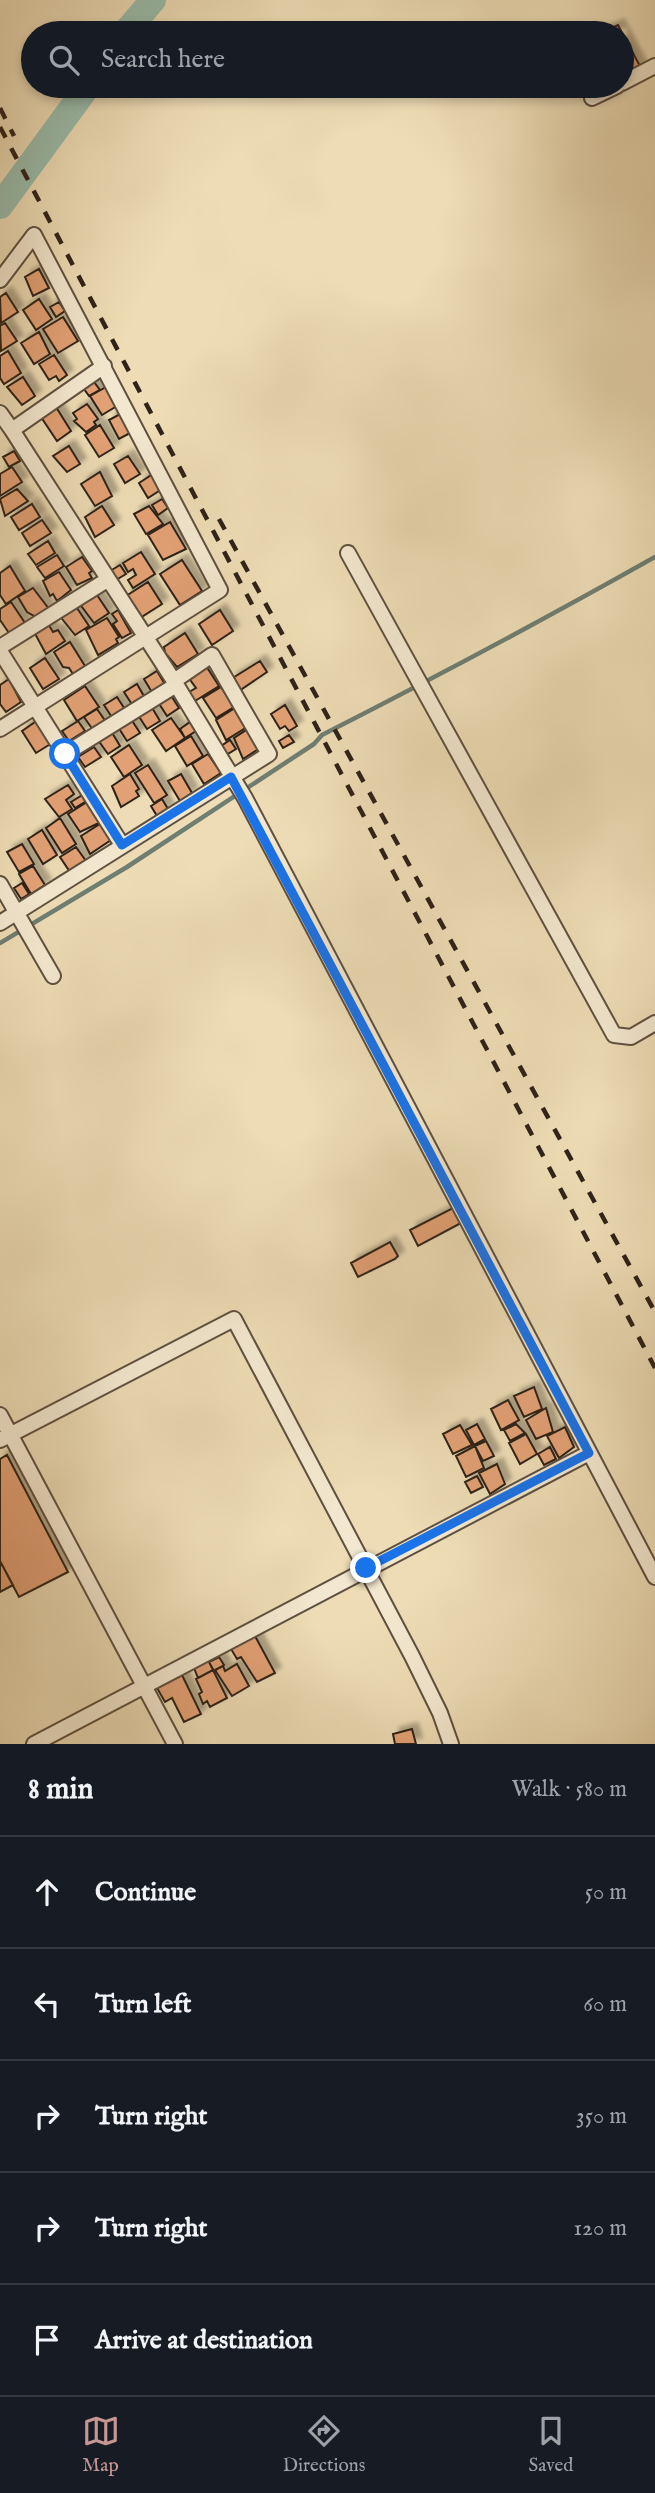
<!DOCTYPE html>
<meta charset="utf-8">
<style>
body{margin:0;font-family:"IM FELL English",serif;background:#20242c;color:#f1f3f6}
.stop{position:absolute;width:21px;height:21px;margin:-16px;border:5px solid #1a73e8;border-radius:50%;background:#fff}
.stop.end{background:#1a73e8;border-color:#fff;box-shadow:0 2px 7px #0008}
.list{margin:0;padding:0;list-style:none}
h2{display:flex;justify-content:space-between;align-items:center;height:91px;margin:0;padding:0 28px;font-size:30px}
h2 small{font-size:23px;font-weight:400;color:#9ea1a6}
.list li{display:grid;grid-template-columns:46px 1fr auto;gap:21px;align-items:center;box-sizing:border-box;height:112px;padding:0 28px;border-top:2px solid #363941}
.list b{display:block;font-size:26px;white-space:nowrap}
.list em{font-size:23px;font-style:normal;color:#9ea1a6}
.icon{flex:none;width:38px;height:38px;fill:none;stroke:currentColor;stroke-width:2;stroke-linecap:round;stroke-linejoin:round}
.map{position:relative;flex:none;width:655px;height:1744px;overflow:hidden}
.search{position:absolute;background:#171b24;box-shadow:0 4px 10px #0003;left:21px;right:21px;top:21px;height:77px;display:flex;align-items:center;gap:18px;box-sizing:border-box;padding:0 24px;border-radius:38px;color:#9ea1a6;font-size:26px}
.sheet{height:651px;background:#171b24}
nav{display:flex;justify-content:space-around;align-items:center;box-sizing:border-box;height:98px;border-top:2px solid #363941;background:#171b24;font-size:19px;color:#9ea1a6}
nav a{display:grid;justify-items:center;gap:4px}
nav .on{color:#c59692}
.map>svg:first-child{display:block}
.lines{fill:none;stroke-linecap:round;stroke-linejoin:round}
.stream{stroke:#6e7e71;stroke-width:4.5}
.river{stroke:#99bcab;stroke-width:26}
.building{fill:#e2a174;stroke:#2e2219;stroke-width:2;filter:url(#shadow)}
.minor-casing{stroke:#5e5040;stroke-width:18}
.minor{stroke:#f3e8cf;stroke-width:14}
.rail{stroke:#2e2219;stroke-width:4.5;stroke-dasharray:12 12;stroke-linecap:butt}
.route{stroke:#1a73e8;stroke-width:9}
</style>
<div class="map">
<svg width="655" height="1744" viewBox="0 0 655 1744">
<defs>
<filter id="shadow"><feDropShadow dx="6" dy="-6" stdDeviation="2" flood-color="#0004"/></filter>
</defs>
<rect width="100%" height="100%" fill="#eddcb5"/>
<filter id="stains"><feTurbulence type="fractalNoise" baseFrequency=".00286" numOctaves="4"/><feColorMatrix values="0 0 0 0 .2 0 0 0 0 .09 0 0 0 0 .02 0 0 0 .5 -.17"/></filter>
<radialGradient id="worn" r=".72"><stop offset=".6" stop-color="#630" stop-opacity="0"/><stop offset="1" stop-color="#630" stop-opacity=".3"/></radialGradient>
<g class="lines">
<path class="stream" d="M0,943L127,867L314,744L322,735C434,678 545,619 655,557"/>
<path class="river" d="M125,33L153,0
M0,206L88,86"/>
</g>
<path class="building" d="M618,25L641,68L622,79V33H601Z
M39,269L49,288L33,296L25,277Z
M6,293L18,312L1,323L0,297Z
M39,299L52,319L36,330L23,310Z
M59,302L65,311L56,317L50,307Z
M63,317L78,341L58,353L43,329Z
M5,323L17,341L1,351L0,326Z
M39,332L50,354L34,364L21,343Z
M8,351L21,373L4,384L0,378V356Z
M54,355L67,375L59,381L56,376L49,380L39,364Z
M23,377L35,396L22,405L7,387Z
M94,382L100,390L89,396L84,389Z
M106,387L117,406L102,415L90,396Z
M87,404L98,419L94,422L96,425L86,432L74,421L77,419L73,413Z
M56,407L71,431L57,441L41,417Z
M122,413L132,432L119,439L109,420Z
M100,425L114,448L99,457L85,435Z
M69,446L80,464L67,472L53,456Z
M14,451L20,461L9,467L3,457Z
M128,456L140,474L125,483L114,464Z
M12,467L22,482L0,496V474Z
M100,472L112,496L95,506L81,484Z
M153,474L162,489L148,498L139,483Z
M17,489L28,501L5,516L0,499Z
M162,499L168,508L158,515L152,505Z
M32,504L40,517L19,530L11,517Z
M102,506L114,525L95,537L85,517Z
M149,506L163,524L146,534L134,514Z
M42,520L51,533L30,546L22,533Z
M170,522L186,549L163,560L148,535Z
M48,541L55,553L36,565L28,554Z
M141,552L155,574L133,588L128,580L136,575L133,569L128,572L123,563Z
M57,555L64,566L45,578L37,567Z
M82,557L92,571L89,573L92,578L77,585L66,567Z
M182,560L202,591L180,605L160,574Z
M120,565L126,574L116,580L110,571Z
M10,566L25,591L6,604L0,595V573Z
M59,572L71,590L57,601L53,594L50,596L43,581Z
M148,582L162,604L140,618L126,596Z
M33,588L49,609L36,617L27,612L18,597Z
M95,592L109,613L94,623L79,603Z
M11,602L25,623L9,633L0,620V609Z
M75,605L89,626L75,635L59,615Z
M118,610L131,633L122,638L113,624L117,621L112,614Z
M220,610L233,631L212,645L199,624Z
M107,618L119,637L116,639L118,643L98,655L86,630Z
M47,622L53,632L58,630L65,641L46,654L33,630Z
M185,633L198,654L177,667L165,653L164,647Z
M70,642L85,666L73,674L69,668L63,667L54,652Z
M45,658L59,679L43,689L30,668Z
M260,661L267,672L239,691L231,679Z
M206,666L219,686L195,701L189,692L196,688L188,677Z
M157,671L166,686L153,694L144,679Z
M9,679L21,702L6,712L0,704V685Z
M137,684L145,698L133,706L124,692Z
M85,686L99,707L77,721L64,700Z
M221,687L234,707L216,718L203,698Z
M170,694L179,708L167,716L158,702Z
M117,697L126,711L113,719L104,705Z
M285,705L297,726L289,731L285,726L280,729L271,714Z
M151,706L160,721L147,729L138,715Z
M235,708L247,727L226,740L216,720Z
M97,709L106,722L93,730L84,717Z
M171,718L185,738L166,751L152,730Z
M131,719L140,733L127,741L118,727Z
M38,720L52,743L36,753L22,731Z
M78,721L85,731L69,741L62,731Z
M190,722L196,731L185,738L180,729Z
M248,729L260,748L243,759L234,738Z
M111,731L120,746L108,754L98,740Z
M289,735L294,742L283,748L279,741Z
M191,736L203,756L187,766L175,746Z
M230,740L236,749L226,755L221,746Z
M129,745L142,765L124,777L111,757Z
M94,747L101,757L85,767L78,757Z
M208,754L221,773L204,784L192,764Z
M148,765L167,795L154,803L135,773Z
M130,774L139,789L136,791L139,796L121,807L112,786Z
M181,774L192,793L180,801L168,781Z
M68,785L74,794L66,800L72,809L59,817L45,799Z
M84,794L88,800L75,808L71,802Z
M162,799L168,809L157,816L151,806Z
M87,802L103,821L80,832L68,814Z
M60,818L76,844L62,853L46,828Z
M103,822L111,835L109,837L111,840L90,854L81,836Z
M42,830L57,855L43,864L28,839Z
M22,844L34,864L19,872L7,852Z
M76,847L86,861L70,872L60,857Z
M33,866L45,885L31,894L19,874Z
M22,883L29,894L21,899L14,888Z
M453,1208L461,1223L418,1246L410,1230Z
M390,1242L398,1256L395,1259L358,1277L351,1263Z
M534,1387L542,1409L524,1417L514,1396Z
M508,1400L519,1420L501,1430L491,1409Z
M546,1408L553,1432L536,1439L526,1420Z
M477,1424L485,1439L474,1445L466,1430Z
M516,1424L525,1433L510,1441L504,1430Z
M460,1425L472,1445L453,1454L443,1434Z
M565,1427L574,1447L559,1458L547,1436Z
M526,1434L537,1454L520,1464L509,1443Z
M486,1441L494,1456L483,1461L475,1446Z
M475,1446L484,1468L466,1477L456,1456Z
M550,1447L556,1459L544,1465L538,1454Z
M7,1455L68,1572L19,1597L0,1561V1459Z
M497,1464L505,1484L490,1494L479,1473Z
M477,1476L483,1487L471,1493L465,1482Z
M0,1561L13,1585L0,1592Z
M255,1636L275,1673L257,1682L241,1657L237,1659L231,1649Z
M219,1657L224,1665L214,1671L209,1662Z
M208,1660L213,1670L198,1678L194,1668Z
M237,1664L249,1686L232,1696L215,1670L223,1666L225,1671Z
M213,1670L227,1698L210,1707L207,1701L203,1704L199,1694L202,1692L196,1679Z
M182,1675L201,1714L184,1722L172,1698L165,1702L157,1688Z
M412,1729L416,1744H395L393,1734Z"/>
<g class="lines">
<g class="minor-casing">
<path id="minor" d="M622,83L655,66
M592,98L617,86
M0,280L34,235L220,590L0,729
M0,413L12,430L104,366
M12,430L174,681L245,798L655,1577
M348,553L614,1035L631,1037L655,1023
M0,647L107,580
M0,651L122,845
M65,754L176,685
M0,884L53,976
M0,923L269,754L212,655L174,681
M0,1415L175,1744
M0,1440L234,1319L412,1656L440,1713L451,1744
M34,1744L589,1453"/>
</g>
<use href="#minor" class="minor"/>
<path class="rail" d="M0,108L14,136
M0,127L655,1368
M219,519L655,1312"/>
</g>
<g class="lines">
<path class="route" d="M65,754L122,845L231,777L589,1453L366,1568"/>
</g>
<rect width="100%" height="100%" filter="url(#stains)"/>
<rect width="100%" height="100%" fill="url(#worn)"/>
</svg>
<div class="stop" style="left:65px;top:754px"></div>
<div class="stop end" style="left:366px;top:1568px"></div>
<div class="search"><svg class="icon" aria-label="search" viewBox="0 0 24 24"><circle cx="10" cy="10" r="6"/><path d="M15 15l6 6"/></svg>Search here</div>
</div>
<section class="sheet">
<h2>8 min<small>Walk · 580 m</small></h2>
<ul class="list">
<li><svg class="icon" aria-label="ahead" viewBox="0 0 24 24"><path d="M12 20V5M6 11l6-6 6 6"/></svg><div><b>Continue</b></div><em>50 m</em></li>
<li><svg class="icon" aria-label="left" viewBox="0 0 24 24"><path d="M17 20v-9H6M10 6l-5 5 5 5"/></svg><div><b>Turn left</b></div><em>60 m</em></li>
<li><svg class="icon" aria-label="right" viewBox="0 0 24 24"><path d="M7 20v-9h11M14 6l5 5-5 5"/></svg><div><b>Turn right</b></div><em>350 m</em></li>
<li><svg class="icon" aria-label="right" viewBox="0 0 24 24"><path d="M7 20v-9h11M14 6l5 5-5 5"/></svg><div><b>Turn right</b></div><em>120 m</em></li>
<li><svg class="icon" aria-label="arrive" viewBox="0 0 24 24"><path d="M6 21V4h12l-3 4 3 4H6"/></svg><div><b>Arrive at destination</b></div></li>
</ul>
</section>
<nav>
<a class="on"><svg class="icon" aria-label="map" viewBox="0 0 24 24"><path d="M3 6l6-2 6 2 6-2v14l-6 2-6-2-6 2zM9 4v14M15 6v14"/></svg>Map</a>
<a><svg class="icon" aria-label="directions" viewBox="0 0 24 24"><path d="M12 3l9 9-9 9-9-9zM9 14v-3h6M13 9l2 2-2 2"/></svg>Directions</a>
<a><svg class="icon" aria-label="saved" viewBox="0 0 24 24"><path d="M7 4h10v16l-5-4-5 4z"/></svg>Saved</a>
</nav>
